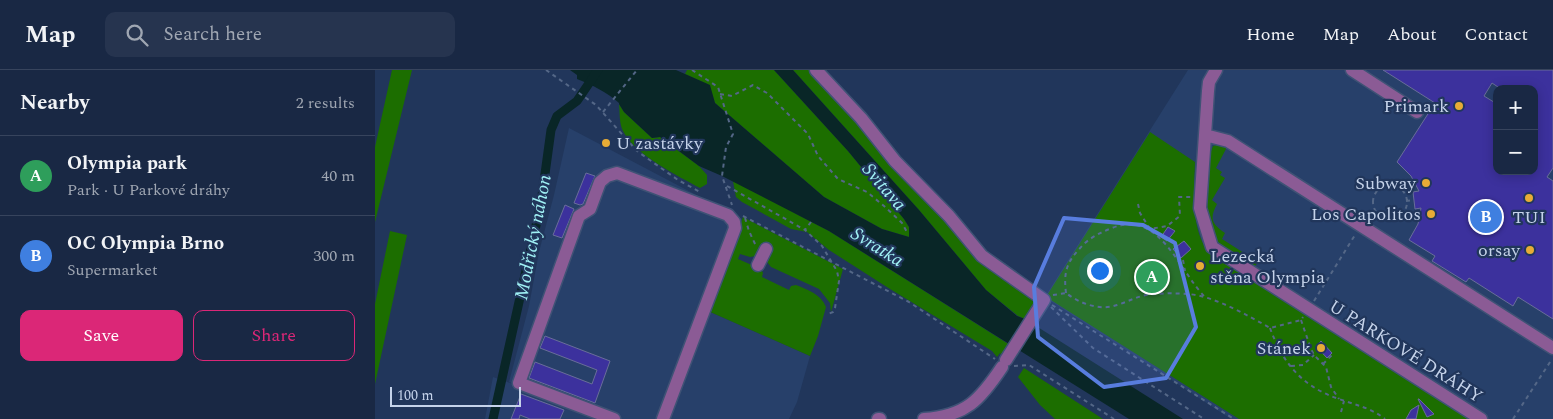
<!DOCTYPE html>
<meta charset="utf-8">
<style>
body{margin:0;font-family:Spectral,serif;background:#26344f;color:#f1f3f6}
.controls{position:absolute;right:15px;top:15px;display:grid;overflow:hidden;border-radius:10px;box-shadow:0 2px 12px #0003}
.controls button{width:45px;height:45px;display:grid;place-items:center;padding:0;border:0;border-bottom:1px solid #37445d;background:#192844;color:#f1f3f6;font:25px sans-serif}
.scale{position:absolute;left:15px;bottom:12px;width:131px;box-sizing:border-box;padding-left:5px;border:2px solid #c5d3ea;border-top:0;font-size:14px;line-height:18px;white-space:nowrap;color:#c5d3ea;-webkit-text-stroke:4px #21365b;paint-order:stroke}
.you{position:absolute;left:724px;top:200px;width:18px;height:18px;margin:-12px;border:4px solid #fff;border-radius:50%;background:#1a73e8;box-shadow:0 0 0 8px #1a73e833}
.badge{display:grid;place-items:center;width:32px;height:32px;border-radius:50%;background:#db2777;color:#fff;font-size:16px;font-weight:700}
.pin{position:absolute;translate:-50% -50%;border:2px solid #fff;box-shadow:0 1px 5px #0006}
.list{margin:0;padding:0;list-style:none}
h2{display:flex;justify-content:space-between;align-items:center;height:65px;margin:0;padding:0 20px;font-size:21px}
h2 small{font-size:16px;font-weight:400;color:#9fa6b2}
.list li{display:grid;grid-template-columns:32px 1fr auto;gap:15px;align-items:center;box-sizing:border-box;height:80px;padding:0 20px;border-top:1px solid #37445d}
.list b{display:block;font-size:19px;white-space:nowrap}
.list p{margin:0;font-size:16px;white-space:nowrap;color:#9fa6b2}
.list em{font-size:16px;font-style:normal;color:#9fa6b2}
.actions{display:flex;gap:10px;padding:15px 20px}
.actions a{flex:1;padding:11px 0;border:1px solid #db2777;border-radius:10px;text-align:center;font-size:18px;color:#db2777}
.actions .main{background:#db2777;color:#fff}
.icon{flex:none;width:28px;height:28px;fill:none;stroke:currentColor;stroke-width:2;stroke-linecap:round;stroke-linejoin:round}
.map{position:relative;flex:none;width:1178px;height:349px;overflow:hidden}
header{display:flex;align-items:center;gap:30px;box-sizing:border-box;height:70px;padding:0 25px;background:#192844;border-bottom:1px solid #37445d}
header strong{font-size:24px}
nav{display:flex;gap:28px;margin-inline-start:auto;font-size:18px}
.search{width:350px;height:45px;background:#26344f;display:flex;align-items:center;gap:12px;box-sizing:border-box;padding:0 18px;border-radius:10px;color:#9fa6b2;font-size:19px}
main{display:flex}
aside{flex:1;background:#192844}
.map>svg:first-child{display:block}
.built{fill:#27406a;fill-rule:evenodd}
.green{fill:#1c6e00}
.water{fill:#092627}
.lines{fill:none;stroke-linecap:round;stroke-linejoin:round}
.canal{stroke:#092627;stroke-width:9}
.building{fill:#3c319d;stroke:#696d9a;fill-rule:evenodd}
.minor-casing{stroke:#3f5275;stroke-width:15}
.path{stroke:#546787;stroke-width:2;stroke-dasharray:4 4;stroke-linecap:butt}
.minor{stroke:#8b5b95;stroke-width:12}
.marked{fill:#587dde;fill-opacity:0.2;stroke:#587dde;stroke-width:4;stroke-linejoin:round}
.poi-dot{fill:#e7ac36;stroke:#21365b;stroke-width:2}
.labels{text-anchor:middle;stroke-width:4.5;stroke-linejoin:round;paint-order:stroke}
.poi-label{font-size:18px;fill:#c5d3ea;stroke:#21365b;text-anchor:end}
.street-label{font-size:18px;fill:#c5d3ea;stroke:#21365b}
.water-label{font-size:19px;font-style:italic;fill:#a0f1f5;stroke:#21365b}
</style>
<header>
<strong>Map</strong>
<div class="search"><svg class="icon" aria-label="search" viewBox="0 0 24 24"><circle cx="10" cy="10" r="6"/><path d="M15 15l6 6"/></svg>Search here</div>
<nav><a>Home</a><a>Map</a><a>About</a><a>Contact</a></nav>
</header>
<main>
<aside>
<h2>Nearby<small>2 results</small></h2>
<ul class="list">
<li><span class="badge" style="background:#2e9e5b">A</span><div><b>Olympia park</b><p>Park · U Parkové dráhy</p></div><em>40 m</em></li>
<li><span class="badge" style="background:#3f7fe0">B</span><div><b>OC Olympia Brno</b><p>Supermarket</p></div><em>300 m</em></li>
</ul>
<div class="actions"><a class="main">Save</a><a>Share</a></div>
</aside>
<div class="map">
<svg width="1178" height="349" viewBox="0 0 1178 349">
<rect width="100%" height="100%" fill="#21365b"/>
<path class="built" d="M813,0H1178V349H856L670,227ZM1122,19H1159V101H1122Z
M194,58L367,149L333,241L435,286L422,332L414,349H110L118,307L199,336L134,312L154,236L164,182L179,125Z"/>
<path class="green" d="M17,0H37L0,152V77Z
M312,0H399L473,81L529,149L534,157V167L507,159L449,127L340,33L334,15L310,4Z
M418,0H437L522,98L660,227L661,234L650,249L643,246L611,220L544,140Z
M244,34L249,42L277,68L285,67L324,96L332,105V114L325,118C303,106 260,85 248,61C244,53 245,43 244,34Z
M775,62L820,92C819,121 815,166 838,186L1094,349H864L671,227Z
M841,75L851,77V79L841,98L847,102L845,105L850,108L837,130L842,134C834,149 837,154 850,163L847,169L880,190L884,184L885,189L881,195L879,196L844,173L839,167L833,150L832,132L835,84L838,76Z
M358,111L454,161L635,275L627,287L625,283L622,287L617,281L515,219L454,180L432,162L416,159L367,132L361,127Z
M368,147L468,199L456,242L455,233L444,219L396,197L392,192L391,184L375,187L365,184L363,189L386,199L388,203L387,207L414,220L416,216L421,215C433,220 446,224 451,237L443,266L435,286L333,241Z
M15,161L32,165L0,314V234Z
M649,298L728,349H680L665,335L643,307Z"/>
<path class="water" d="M195,0H301L335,15L340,33L449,127L507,159L534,167V157L529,149L473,81L399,0H418L544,140L611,220L642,246L650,249L808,349H754L454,161L347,106L324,96L285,67L277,68L249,42L244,34V33C232,22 217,15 202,9V5Z"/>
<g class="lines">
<path class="canal" d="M118,349L166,133L176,60L182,46L202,31L223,0"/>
</g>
<path class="building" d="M1008,0H1178V98L1172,107L1178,111V249L1143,227L1138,236L1094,208L1091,212L1057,191L1060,186L1034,170L1043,154L1046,138L1040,139L1038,122L1044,121L1036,106L1022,92L1060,33ZM1117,13L1126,19H1159V101H1122V34L1109,26Z
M211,103L220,106L208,134L205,135L199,133Z
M190,135L199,139L187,168L178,165Z
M793,157L800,161L792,171L786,167Z
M809,171L816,179L806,188L798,179Z
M170,266L235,291L220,333L154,308L160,292L217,314L222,300L165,278Z
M946,271L957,283L952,288L941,276Z
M146,324L189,340L185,349H155L145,345L144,349H136Z
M1043,329H1044L1059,344L1052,347Z
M1044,335L1041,349H1031L1036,340Z"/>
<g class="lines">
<g class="minor-casing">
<path id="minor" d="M441,0L486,48L520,91L574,146L607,186L669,230L631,290
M841,0L834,12L833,21L825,138L837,177L1106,349
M977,0L1042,42
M830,65L853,71L1178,278
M383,195L391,179
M239,349L144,313L204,146L215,139L225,112L232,106L242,103L353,145L359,152L360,158L288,349
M503,349H505
M549,349C591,346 605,330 627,297"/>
</g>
<path class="path" d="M171,0L221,35L262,81L303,110L325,122
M317,0L343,17L358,64L351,77L347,106L357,135
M345,24L357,26L378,15L392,23L433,64L443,86L463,109L492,122L509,136L527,153L533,164
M228,42L262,0
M998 132a17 17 0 1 1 34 0a17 17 0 1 1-34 0Z
M352,116L430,160
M1031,131L1039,130
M763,134L765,143L775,159L792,156L805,146L804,127H816
M368,146L534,232L620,289
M993,147L1000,141
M370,148L374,161L381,176
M436,152L430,160L447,176L462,201L464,211L460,238L458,242L453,244
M808,190L810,201
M691,223C688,199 693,190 710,173C718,166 727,162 737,158C785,139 804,201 830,227
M678,225L691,223C705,234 726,241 742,235C752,232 761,227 771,225C785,223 799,223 813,224C839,226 872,245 895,258L926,250L928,247
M939,231L980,165
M677,235L859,349
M676,237L718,278L829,349
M926,250L936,279L939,285L951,297L956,317L964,329
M895,258C908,294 928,317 964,329C981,335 996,338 1010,349
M948,294L957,285
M639,296L654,295L739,349
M916,296L928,295L939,285
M966,342L969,331
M1138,349L1177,289"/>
<use href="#minor" class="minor"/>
</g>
<path class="marked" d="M689,148L768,155L800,173L821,257L791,308L729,317L663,267L659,217Z"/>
<g class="poi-dot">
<circle cx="1084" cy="36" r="5"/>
<circle cx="231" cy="73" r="5"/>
<circle cx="1051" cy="113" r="5"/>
<circle cx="1154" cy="128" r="5"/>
<circle cx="1056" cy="144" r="5"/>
<circle cx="1155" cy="180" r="5"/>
<circle cx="825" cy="196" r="5"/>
<circle cx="946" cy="278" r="5"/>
</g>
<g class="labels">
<g class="poi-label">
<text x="1074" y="42">Primark</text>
<text x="241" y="79" text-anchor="start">U zastávky</text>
<text x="1041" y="119">Subway</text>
<text x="1046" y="150">Los Capolitos</text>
<text x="1154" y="153" text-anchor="middle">TUI</text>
<text x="1145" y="186">orsay</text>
<text x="835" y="192" text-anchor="start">Lezecká<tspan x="835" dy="21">stěna Olympia</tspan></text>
<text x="936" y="284">Stánek</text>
</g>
<g class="street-label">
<text transform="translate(1031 281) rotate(32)" y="6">U PARKOVÉ DRÁHY</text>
</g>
<g class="water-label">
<text transform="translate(510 116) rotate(49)" y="7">Svitava</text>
<text transform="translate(157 167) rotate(-79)" y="7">Modřický náhon</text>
<text transform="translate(503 176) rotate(32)" y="7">Svratka</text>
</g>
</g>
</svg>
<div class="controls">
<button>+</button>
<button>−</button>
</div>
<div class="scale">100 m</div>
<div class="you"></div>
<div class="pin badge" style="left:777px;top:207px;background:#2e9e5b">A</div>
<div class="pin badge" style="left:1111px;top:147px;background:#3f7fe0">B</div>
</div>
</main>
